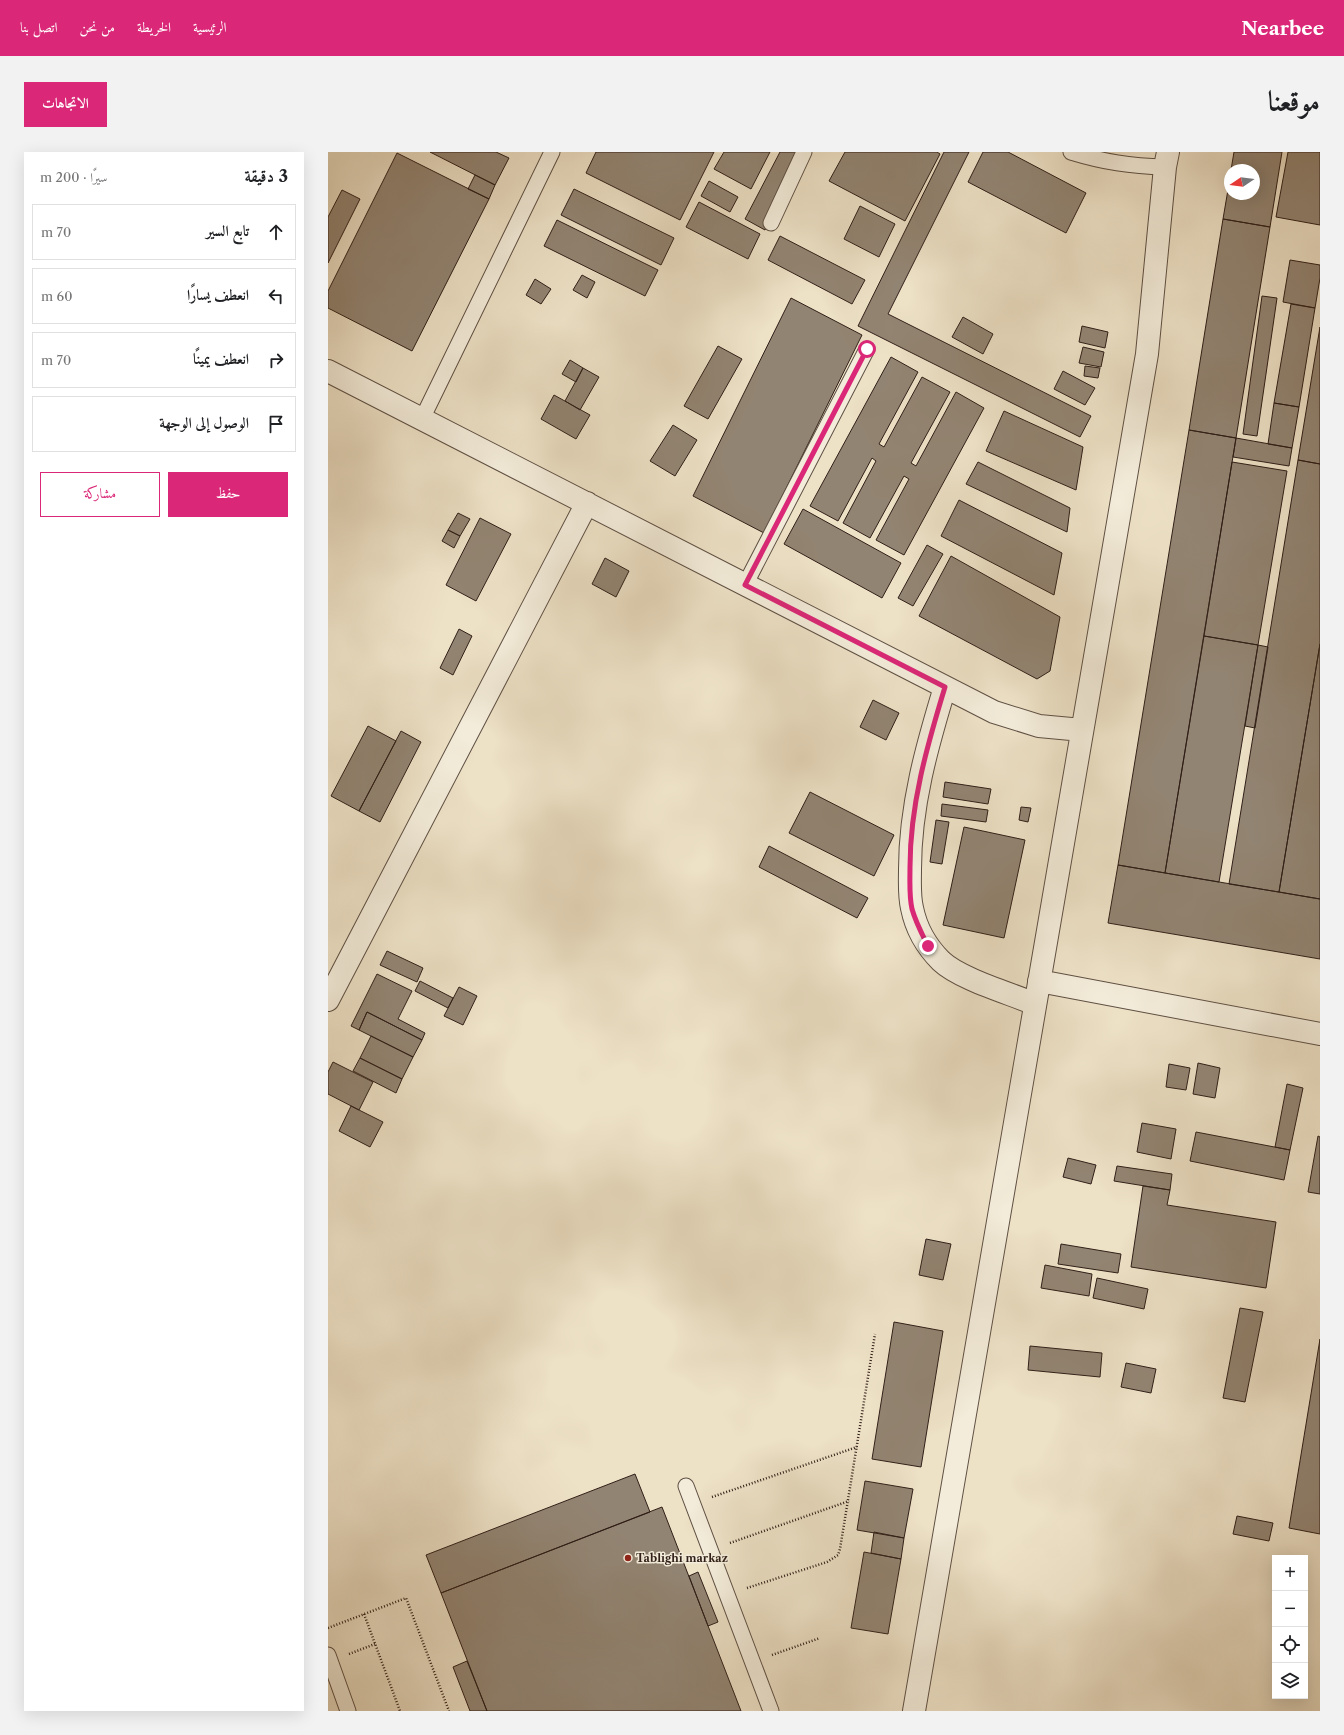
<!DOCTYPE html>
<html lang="ar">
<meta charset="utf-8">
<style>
body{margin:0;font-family:"Libre Caslon Text",Amiri,serif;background:#f2f2f2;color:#202124;direction:rtl}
.controls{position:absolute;right:12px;bottom:12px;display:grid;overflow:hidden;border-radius:0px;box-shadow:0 4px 16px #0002}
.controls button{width:36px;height:36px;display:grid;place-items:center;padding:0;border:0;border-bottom:1px solid #e0e0e0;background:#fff;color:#202124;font:20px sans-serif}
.compass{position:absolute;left:896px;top:12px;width:36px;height:36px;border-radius:50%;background:#fff;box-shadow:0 4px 16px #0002;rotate:257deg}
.stop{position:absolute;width:12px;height:12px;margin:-9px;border:3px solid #db2777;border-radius:50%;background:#fff}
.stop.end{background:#db2777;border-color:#fff;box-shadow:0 1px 4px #0008}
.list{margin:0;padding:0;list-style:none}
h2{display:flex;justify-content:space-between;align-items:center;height:52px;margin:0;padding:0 16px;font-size:17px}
h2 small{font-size:13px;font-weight:400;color:#757577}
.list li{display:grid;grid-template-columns:26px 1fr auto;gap:12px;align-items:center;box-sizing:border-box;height:56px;margin:0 8px 8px;padding:0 8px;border:1px solid #e0e0e0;border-radius:0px}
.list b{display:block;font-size:15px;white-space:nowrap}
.list em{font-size:13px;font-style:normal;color:#757577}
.actions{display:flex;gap:8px;padding:12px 16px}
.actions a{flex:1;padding:9px 0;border:1px solid #db2777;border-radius:0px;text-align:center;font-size:14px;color:#db2777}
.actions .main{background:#db2777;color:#fff}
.icon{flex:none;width:22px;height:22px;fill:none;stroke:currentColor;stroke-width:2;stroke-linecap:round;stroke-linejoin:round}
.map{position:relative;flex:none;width:992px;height:1559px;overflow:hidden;direction:ltr;border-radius:0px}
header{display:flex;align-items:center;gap:24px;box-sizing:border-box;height:56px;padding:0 20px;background:#db2777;color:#fff}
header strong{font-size:19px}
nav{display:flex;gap:22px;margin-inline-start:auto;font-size:14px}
.intro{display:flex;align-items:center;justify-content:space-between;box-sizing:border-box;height:96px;padding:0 24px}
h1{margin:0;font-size:28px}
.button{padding:10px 18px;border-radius:0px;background:#db2777;color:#fff;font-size:14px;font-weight:700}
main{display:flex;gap:24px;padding:0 24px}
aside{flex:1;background:#fff;border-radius:0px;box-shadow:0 4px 16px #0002}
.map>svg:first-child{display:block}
.building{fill:#928472;stroke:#301f18}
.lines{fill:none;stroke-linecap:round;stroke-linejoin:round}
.lane-casing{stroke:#5f5044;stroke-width:17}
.street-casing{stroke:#5f5044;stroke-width:24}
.path{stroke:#301f18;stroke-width:2.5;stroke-dasharray:1 2;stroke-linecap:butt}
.lane{stroke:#f3ecda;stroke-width:15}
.street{stroke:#f3ecda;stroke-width:22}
.route{stroke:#db2777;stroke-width:5}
.poi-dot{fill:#8f2418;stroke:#f3ecda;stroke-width:1.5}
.labels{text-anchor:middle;stroke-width:3;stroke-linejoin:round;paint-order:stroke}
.poi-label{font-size:11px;font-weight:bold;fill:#301f18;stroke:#f3ecda;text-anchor:start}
</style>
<header>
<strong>Nearbee</strong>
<nav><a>الرئيسية</a><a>الخريطة</a><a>من نحن</a><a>اتصل بنا</a></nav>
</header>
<div class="intro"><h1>موقعنا</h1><a class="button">الاتجاهات</a></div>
<main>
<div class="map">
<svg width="992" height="1559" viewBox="0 0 992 1559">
<rect width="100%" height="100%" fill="#ede1c6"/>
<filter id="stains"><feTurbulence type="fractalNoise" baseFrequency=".005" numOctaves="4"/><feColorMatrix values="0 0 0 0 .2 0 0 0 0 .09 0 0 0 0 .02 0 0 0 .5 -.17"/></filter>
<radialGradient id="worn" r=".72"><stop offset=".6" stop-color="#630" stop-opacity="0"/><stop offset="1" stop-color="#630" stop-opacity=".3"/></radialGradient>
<path class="building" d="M102,0H168L181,6L167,33Z
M268,0H386L352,68L258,21Z
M396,0H442L423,37L386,17Z
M452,0H478L437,78L417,67Z
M517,0H609L612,2L577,69L501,29Z
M616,0H641L560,162L763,264L752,285L530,174Z
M655,0H680L758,41L738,81L640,30Z
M906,0H954L942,75L895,67L902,26V42H926V18H903Z
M960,0H992V73L948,65Z
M69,1L161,47L84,199L0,156V139Z
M147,23L167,33L161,47L140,37Z
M381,29L410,45L402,60L373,44Z
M246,37L346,86L333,113L233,63Z
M14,38L32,47L0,111V65Z
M371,50L432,82L420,107L358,75Z
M532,54L567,72L551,105L516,87Z
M895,67L942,75L908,286L861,278Z
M229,68L330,118L317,144L216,94Z
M452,84L537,128L524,152L440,108Z
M962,108L992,113V126L987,156L955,150Z
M254,123L267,130L259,146L245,138Z
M207,127L223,137L213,152L198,143Z
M934,144L949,146L929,284L915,282Z
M463,146L534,183L436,381L365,344Z
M963,152L987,156L971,255L946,251Z
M635,165L665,182L655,202L624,185Z
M754,174L780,180L777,196L751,190Z
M992,175V312L970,308Z
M390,194L414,207L380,267L356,254Z
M755,195L776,200L773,215L751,211Z
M563,205L590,220L551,292L556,295L594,225L622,240L583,311L588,314L628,240L656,256L576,403L548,388L581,327L576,324L542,386L515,371L548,309L544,306L510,369L482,354Z
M242,208L255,216L248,230L234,222Z
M757,214L772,216L770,226L756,224Z
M255,216L271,225L252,258L237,249Z
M735,219L767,236L757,253L726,237Z
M226,243L262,263L248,287L213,267Z
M946,251L971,255L964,296L940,292Z
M676,259L755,295L748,338L658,299Z
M345,273L369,288L347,324L322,309Z
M861,278L908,286L837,721L790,713Z
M908,286L964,296L961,314L905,305Z
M970,308L992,312V492L951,740L901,732Z
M650,310L742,356L739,380L638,332Z
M904,310L959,319L930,493L876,484Z
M631,348L734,401L726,443L613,384Z
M475,357L573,411L554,446L456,392Z
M130,361L142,367L132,384L120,378Z
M152,366L183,382L148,449L118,433Z
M120,378L132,384L126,396L114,389Z
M599,393L615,402L585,454L570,446Z
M623,404L732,465L722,519L709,527L591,464Z
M277,406L301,419L288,445L264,432Z
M131,477L144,484L125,523L112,516Z
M876,484L930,493L891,730L837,721Z
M992,492V747L951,740Z
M930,493L940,495L927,576L917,574Z
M545,548L571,561L558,588L532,575Z
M40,574L68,589L31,659L3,644Z
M73,579L93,590L52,670L31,659Z
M617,630L663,637L660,652L615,645Z
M482,640L566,683L546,724L461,681Z
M614,652L660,658L658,670L613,664Z
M693,655L703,656L700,670L691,668Z
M608,668L621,670L614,712L602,710Z
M636,675L697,688L676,786L615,773Z
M441,694L540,746L529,766L431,715Z
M790,713L992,747V807L780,771Z
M59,799L95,816L89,830L52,813Z
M49,822L84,839L70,867L97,881L94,888L39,860L31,878L23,874Z
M92,829L125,846L120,856L87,839Z
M131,835L149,844L135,873L116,864Z
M39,860L94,888L85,905L31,878Z
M43,884L85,905L74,927L32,906Z
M32,906L74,927L68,941L25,919Z
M5,910L45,930L31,958L0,942V920Z
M870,911L892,916L887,946L865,942Z
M841,912L862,916L858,938L838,935Z
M959,932L975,936L962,998L947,995Z
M23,954L55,970L42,995L11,979Z
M814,971L848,977L843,1007L809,1000Z
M868,980L962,998L956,1028L862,1009Z
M990,984L992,985V1042L980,1040Z
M740,1006L768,1013L763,1032L735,1025Z
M789,1014L844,1022L842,1038L786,1029Z
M815,1034L842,1038L839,1053L948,1070L938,1136L803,1115Z
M598,1087L623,1092L615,1128L591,1123Z
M733,1092L793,1102L790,1121L730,1112Z
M717,1113L764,1122L761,1144L713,1136Z
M769,1126L820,1137L816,1157L765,1146Z
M912,1156L935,1160L917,1250L895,1246Z
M566,1170L615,1179L593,1315L544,1307Z
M992,1187V1382L961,1376Z
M702,1194L774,1201L772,1225L700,1218Z
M798,1211L828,1217L823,1241L793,1235Z
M307,1322L322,1360L113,1441L98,1403Z
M537,1329L585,1337L576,1386L529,1378Z
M334,1355L413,1559H159L113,1441Z
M909,1364L945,1371L941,1389L905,1382Z
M546,1380L576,1386L573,1407L543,1401Z
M536,1400L573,1407L560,1482L523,1476Z
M370,1420L390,1470L380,1474L361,1424Z
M139,1509L159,1559H142L125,1515Z"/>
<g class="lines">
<g class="lane-casing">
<path id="lane" d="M743,0C776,10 802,14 837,15
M443,71L476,0
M94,267L224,0
M417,433L539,197
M358,1334L443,1559
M0,1503L20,1559"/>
</g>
<g class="street-casing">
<path id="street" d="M0,219L666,560L711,574L754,578
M617,535C599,594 582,654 582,717C582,730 581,743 584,756C588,776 599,795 613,809C632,827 681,841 707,852
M711,829L992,882
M0,848L259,351
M586,1559L819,202L837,15L840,0"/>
</g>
<path class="path" d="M384,1345L529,1295
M402,1391L521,1349
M419,1436L499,1410L510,1403L512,1397L547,1182
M36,1462L72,1559
M0,1476L78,1446L121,1559
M21,1502L47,1492
M444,1503L492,1486"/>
<use href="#lane" class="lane"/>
<use href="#street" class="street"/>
</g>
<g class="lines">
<path class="route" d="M539,197L417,433L617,535C599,594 582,653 582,715C582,729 581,744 584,757C588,771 594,782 600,794"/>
</g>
<circle class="poi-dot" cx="300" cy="1406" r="4"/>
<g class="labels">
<g class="poi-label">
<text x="308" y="1410">Tablighi markaz</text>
</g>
</g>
<rect width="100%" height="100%" filter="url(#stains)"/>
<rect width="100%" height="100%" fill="url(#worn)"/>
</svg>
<div class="controls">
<button>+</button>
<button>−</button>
<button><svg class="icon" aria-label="locate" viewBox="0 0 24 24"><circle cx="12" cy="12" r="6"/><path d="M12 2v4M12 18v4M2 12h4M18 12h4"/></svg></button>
<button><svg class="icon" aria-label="layers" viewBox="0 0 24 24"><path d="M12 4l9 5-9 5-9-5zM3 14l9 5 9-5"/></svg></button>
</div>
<svg class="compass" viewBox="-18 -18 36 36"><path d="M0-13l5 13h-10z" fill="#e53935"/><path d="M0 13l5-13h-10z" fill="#757577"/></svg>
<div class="stop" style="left:539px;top:197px"></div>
<div class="stop end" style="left:600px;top:794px"></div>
</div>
<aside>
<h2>3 دقيقة<small>سيرًا · 200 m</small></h2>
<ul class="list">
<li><svg class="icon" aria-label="ahead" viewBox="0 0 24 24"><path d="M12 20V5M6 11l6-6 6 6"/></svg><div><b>تابع السير</b></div><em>70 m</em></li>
<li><svg class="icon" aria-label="left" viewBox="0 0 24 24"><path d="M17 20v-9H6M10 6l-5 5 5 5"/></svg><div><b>انعطف يسارًا</b></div><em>60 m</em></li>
<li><svg class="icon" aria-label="right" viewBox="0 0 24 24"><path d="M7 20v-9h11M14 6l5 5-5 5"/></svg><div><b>انعطف يمينًا</b></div><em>70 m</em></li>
<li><svg class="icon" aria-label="arrive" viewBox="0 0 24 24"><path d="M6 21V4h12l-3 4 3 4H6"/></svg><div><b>الوصول إلى الوجهة</b></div></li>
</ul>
<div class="actions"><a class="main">حفظ</a><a>مشاركة</a></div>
</aside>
</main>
